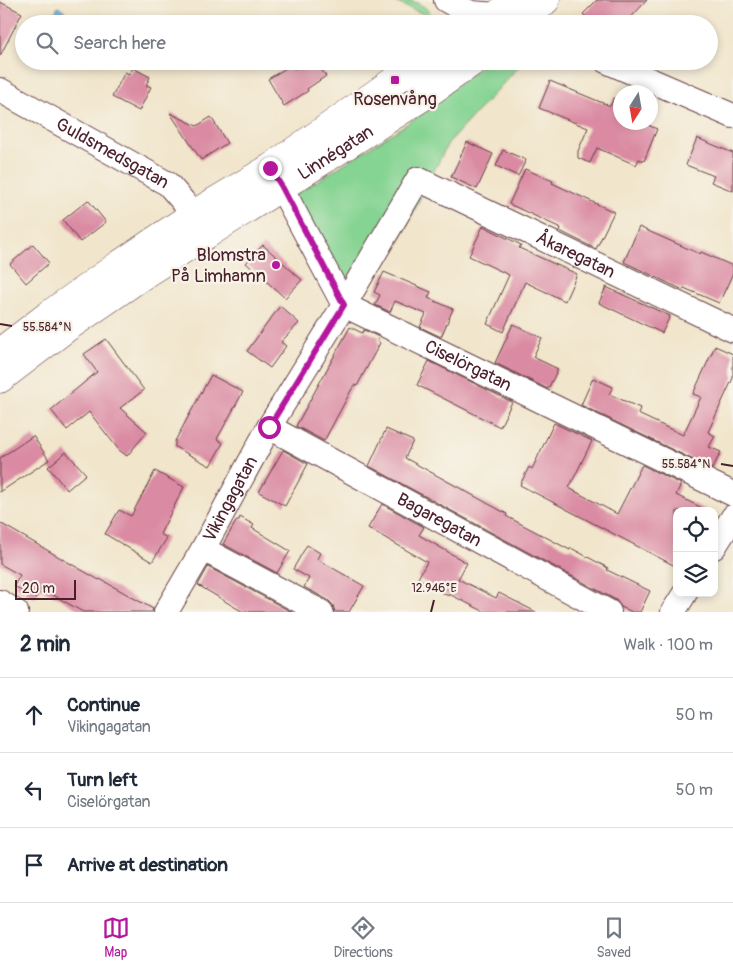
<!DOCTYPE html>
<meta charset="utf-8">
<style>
body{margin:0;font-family:Pangolin,sans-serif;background:#f6f6f7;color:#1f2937}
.controls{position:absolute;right:15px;bottom:15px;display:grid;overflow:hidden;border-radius:10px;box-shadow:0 2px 8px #0003}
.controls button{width:45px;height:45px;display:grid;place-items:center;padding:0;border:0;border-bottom:1px solid #e0e1e3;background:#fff;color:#1f2937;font:25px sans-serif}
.compass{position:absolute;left:613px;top:85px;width:45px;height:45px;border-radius:50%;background:#fff;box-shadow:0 2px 8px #0003;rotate:191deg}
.scale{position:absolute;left:15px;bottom:12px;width:61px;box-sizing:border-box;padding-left:5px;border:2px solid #4a1f2b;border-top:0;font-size:14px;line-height:18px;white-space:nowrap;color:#4a1f2b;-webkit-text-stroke:4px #f7f3e8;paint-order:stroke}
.stop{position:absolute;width:15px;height:15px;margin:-11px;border:4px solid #b5179e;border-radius:50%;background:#fff}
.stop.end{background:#b5179e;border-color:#fff;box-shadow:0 1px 5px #0008}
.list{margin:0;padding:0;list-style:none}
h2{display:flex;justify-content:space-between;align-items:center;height:65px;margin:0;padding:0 20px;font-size:21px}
h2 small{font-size:16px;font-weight:400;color:#747a83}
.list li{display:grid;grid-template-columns:32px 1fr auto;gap:15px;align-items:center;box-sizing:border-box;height:75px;padding:0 20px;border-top:1px solid #e0e1e3}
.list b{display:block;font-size:19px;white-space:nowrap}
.list p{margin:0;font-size:16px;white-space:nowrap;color:#747a83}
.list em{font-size:16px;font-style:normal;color:#747a83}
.icon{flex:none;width:28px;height:28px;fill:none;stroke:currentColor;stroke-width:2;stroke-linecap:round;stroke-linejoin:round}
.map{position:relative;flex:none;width:733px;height:612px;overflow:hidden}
.search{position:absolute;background:#fff;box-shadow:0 2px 8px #0003;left:15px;right:15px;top:15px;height:55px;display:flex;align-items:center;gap:12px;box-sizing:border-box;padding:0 18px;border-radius:28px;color:#747a83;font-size:19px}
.sheet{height:290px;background:#fff}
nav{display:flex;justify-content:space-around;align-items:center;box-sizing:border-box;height:70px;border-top:1px solid #e0e1e3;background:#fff;font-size:14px;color:#747a83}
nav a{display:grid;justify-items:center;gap:2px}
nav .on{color:#b5179e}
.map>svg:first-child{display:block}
.green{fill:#86d493;stroke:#687a5f}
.water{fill:#60a8d7;stroke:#556481}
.building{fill:#da8aa3}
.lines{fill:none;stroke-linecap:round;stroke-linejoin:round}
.minor-casing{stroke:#633d43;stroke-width:26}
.tertiary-casing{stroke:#633d43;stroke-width:29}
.minor{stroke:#fff;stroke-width:24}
.tertiary{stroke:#fff;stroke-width:28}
.route{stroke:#b5179e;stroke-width:6}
.ticks{fill:none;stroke:#4a1f2b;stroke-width:2}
.poi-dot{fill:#b5179e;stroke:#f7f3e8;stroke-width:2}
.labels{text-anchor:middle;stroke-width:4.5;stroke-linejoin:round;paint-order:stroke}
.poi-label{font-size:18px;fill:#4a1f2b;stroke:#f7f3e8}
.street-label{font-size:18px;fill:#4a1f2b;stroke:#f7f3e8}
.ticks-label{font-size:12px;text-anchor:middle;fill:#4a1f2b;stroke:#f7f3e8;stroke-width:4.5;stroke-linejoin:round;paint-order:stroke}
</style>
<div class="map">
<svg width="733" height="612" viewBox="0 0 733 612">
<rect width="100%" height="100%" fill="#f7f3e8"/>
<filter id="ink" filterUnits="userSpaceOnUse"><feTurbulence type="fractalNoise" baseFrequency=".02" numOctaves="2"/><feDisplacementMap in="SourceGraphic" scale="10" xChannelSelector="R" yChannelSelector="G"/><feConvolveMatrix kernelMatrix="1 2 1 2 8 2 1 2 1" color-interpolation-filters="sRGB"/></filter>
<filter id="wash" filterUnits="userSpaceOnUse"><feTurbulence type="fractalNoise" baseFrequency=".0096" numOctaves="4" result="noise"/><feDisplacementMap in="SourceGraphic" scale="20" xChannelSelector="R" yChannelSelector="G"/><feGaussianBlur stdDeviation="1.12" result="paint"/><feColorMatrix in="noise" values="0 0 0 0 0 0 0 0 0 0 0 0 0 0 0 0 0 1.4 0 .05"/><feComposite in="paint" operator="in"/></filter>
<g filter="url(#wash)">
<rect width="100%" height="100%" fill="#f1e5cb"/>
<path class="green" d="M390,0C408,0 424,0 433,18Z
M487,61H524L448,143L397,245L348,316L276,207L416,118Z"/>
<path class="water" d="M58,7L64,10L66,18L63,24H48Z"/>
<g id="blocks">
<path class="building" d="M597,0H647L625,24H593L583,14Z
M0,2L22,13L0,56Z
M305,61H315L326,76L307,89L308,91L284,106L268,79L291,65L294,69Z
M133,68L150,77L146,85L151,87L139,111L112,97L125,72L129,74Z
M550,81L610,106L614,98L620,101V122H649L648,125L657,129L644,161L639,159L636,165L597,148L590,163L578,158V151L588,128L539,108Z
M170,113L197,126L211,117L227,143L201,160Z
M697,138L733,153V191L711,182L714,176L686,165Z
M467,142L493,154L477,189L451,177Z
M503,150L526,160L518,176L496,166Z
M525,169L553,181L552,183L614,212L596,249L560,231L561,228L509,204Z
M88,200L106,222L80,242L63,220Z
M483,226L521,245L519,248L577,274L565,301L525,282L503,332L487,324L509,275L469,256Z
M639,227L700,254L701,252L733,266V273L719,303L684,288L683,290L624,262Z
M33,244L49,263L26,283L10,264Z
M263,245L302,280L285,298L246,263Z
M384,272L431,292L428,298L453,309L441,337L420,327L426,314L395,301L390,312L375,305L380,295L374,292Z
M606,287L670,316L662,333L599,303Z
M280,306L299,323L281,342L286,346L270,368L247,351Z
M513,324L542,338L533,357L558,369L548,389L495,363Z
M350,327L362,333L364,330L379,337L377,341L380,343L357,386L354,385L324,441L296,426Z
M106,339L144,390L120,408L147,432L127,456L119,450L89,412L67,430L51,410L97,372L84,354Z
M715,346L733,354V378L708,432L715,436L709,447L721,452L712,469L581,405L593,378L613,387L609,394L640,408L638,414L683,435L701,397L693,394Z
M429,361L512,402L500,427L417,385Z
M211,375L243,392L217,439L223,443L210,466L175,447V441Z
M554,423L592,441L569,488L617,514L642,465L681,484L676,495L708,511H677V567L520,485L529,467L532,469Z
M386,429L413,441L405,458L507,514L506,516L570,550L571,548L608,568L607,570L650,591L640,612H632L621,607L616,600L369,466Z
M33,436L49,460L0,492V458Z
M283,450L308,464L285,506L259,492Z
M66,452L86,474L67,490L48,467Z
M155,471L184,487L160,534L167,538L152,562L105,534L119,510L131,516Z
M382,504L424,527L419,535L467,563L458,579L496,598L499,593L536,612H485L449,594L448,596L418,578L427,562L368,528Z
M240,517L254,525L252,528L290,551L277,573L223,544L237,520H239Z
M0,523L99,580L100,579L153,609L152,612H83L41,588L35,598L14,586L20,575L0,564Z
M307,545L320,553L317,559L364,586L349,612H335L333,605L328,600L304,587L309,578L293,569Z
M208,567L292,612H243L198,585Z"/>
</g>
</g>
<g filter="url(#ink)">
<use href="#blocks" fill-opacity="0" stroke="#633d43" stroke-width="1"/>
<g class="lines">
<g class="minor-casing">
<g id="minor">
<path d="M446,0L460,8L471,13L497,15L508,19"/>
<path d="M606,61L733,116"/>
<path id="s1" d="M0,90L168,184L194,214L204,229"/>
<path id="s2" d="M273,172L344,305L733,494"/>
<path id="s3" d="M269,427L609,612"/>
<path d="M714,547L733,517"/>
<path d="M203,549L321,612"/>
<path d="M0,602L16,612"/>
<path id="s4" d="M166,612L203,549L269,427L344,305L418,179L733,330"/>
<path d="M673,612L685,593"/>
</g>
</g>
<g class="tertiary-casing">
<g id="tertiary">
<path d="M485,24L497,15L514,0"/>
<path d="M521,24L546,0"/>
<path d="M0,352L47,316L120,264L194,214L270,168L395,80L430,61"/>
<path id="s5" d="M0,379L68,327L148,272L421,98L474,61"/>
</g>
</g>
<use href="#minor" class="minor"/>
<use href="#tertiary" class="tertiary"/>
</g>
</g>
<g class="lines" filter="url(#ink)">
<path class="route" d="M269,427L344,305L282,187L270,168"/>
</g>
<path class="ticks" d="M0,324L12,326M721,464L733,466M431,612L434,600"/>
<g class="poi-dot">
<rect x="390" y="75" width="10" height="10" rx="2.5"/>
<circle cx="276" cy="265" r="5"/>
</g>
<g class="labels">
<g class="poi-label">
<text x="395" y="105">Rosenvång</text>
<text x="266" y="261" text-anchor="end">Blomstra<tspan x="266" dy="21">På Limhamn</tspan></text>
</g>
<g class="street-label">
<text dy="6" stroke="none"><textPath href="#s5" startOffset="405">Linnégatan</textPath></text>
<text dy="6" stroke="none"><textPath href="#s1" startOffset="129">Guldsmedsgatan</textPath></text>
<text dy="6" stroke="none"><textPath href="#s4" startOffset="676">Åkaregatan</textPath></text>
<text dy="6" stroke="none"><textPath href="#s2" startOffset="289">Ciselörgatan</textPath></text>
<text dy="6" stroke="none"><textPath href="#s4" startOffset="130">Vikingagatan</textPath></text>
<text dy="6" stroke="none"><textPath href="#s3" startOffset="194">Bagaregatan</textPath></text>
</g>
</g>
<g class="ticks-label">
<text x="47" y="331">55.584°N</text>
<text x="686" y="468">55.584°N</text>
<text x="434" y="592">12.946°E</text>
</g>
</svg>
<div class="controls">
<button><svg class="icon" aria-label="locate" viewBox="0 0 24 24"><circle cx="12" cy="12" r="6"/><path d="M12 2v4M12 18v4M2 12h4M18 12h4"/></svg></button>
<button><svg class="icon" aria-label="layers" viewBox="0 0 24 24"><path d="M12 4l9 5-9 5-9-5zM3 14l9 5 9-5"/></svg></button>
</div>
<svg class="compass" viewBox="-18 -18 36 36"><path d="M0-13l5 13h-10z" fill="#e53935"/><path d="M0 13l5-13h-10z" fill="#747a83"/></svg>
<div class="scale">20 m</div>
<div class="stop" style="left:269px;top:427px"></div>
<div class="stop end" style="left:270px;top:168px"></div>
<div class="search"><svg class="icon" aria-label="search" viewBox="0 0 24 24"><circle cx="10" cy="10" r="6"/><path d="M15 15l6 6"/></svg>Search here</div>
</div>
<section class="sheet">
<h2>2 min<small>Walk · 100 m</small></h2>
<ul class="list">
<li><svg class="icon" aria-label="ahead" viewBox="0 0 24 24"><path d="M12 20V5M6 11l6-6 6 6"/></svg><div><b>Continue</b><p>Vikingagatan</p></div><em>50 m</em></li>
<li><svg class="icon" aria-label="left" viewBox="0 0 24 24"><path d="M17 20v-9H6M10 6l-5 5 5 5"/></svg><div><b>Turn left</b><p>Ciselörgatan</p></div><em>50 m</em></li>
<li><svg class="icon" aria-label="arrive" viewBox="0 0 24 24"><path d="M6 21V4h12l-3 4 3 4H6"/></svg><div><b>Arrive at destination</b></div></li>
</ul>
</section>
<nav>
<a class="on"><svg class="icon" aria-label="map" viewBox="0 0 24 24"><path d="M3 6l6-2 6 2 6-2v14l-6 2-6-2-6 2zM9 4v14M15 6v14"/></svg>Map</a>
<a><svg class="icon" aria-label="directions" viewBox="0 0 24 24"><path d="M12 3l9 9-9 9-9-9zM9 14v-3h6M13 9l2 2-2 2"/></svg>Directions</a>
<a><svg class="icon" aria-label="saved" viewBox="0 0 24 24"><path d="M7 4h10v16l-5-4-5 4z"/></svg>Saved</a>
</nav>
